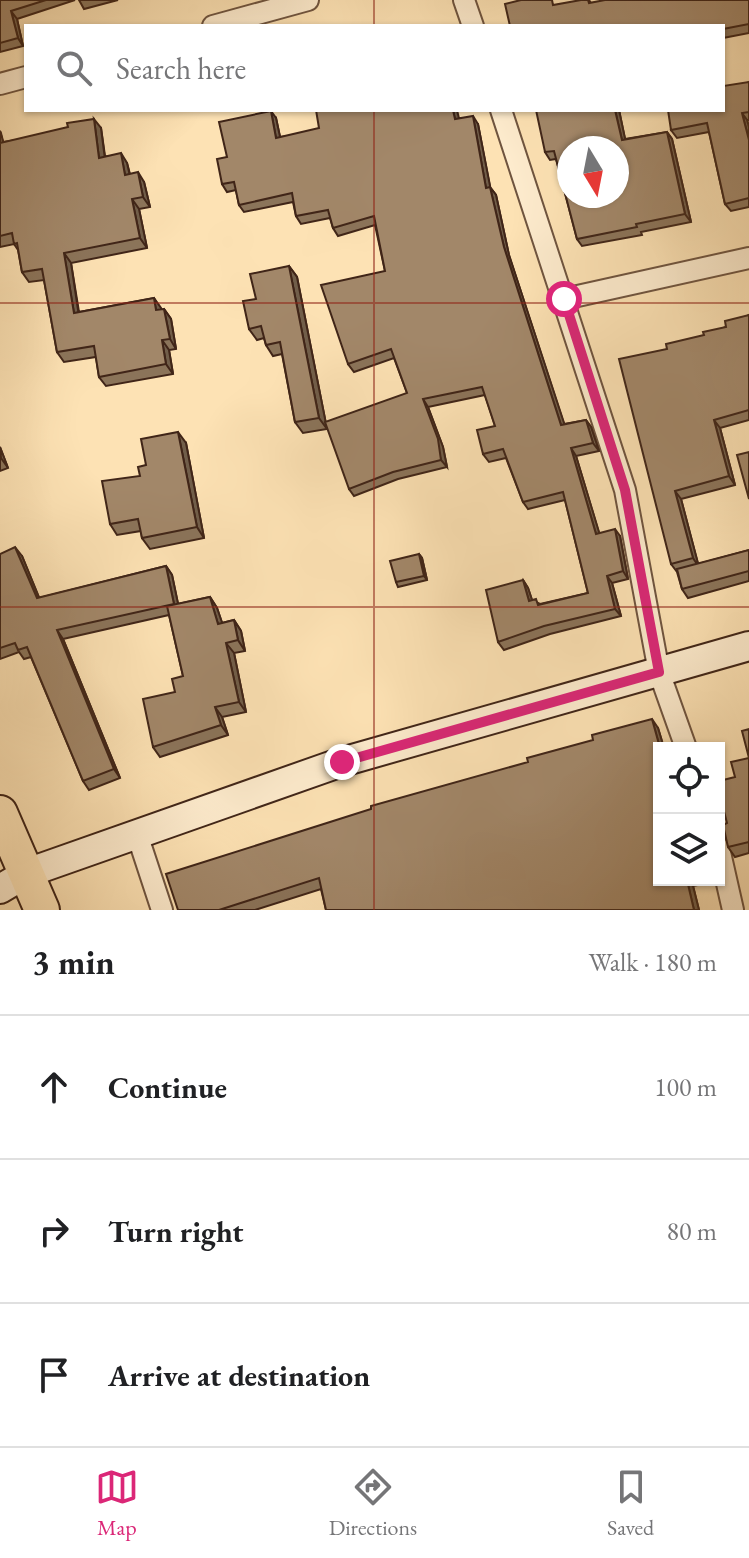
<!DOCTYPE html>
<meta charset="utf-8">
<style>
body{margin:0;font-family:"EB Garamond",serif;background:#f2f2f2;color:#202124}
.controls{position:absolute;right:24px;bottom:24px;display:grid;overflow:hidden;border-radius:0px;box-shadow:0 2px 6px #0004}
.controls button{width:72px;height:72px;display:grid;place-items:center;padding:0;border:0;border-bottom:2px solid #e0e0e0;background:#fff;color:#202124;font:40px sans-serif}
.compass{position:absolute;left:557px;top:136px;width:72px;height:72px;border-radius:50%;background:#fff;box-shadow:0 2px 6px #0004;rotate:170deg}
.stop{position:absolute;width:24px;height:24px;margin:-18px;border:6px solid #db2777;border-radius:50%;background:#fff}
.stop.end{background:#db2777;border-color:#fff;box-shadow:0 2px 8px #0008}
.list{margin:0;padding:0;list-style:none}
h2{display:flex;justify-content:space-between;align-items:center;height:104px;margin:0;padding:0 32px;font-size:34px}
h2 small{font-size:26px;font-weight:400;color:#757577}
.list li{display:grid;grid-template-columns:52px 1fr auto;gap:24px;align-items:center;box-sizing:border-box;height:144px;padding:0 32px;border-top:2px solid #e0e0e0}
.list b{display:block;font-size:30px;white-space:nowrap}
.list em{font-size:26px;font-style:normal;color:#757577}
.icon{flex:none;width:44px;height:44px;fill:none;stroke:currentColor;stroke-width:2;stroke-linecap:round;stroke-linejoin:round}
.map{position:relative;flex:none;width:749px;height:910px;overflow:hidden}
.search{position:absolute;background:#fff;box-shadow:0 2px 6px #0004;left:24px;right:24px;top:24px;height:88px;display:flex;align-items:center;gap:20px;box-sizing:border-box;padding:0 28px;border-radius:0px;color:#757577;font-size:30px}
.sheet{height:536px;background:#fff}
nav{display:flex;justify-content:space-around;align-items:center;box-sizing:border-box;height:112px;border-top:2px solid #e0e0e0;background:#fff;font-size:22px;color:#757577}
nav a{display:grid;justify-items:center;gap:4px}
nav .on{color:#db2777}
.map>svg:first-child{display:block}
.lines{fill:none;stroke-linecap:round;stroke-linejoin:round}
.minor-casing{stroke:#6f543f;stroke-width:24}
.secondary-casing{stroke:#402518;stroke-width:32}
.trunk-casing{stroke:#402518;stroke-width:38}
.minor{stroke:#feecce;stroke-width:20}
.secondary{stroke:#feecce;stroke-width:28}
.trunk{stroke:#fde2b4;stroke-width:34}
.wall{fill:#8b745a;stroke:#402518;stroke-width:2}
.shaded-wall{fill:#715e4a;stroke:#402518;stroke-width:2}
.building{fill:#a28769;stroke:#402518;stroke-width:2;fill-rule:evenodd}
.route{stroke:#db2777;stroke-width:10}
.grid{fill:none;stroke:#8f2418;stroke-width:2;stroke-opacity:0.55}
</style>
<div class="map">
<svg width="749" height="910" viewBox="0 0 749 910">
<rect width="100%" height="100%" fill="#fde2b4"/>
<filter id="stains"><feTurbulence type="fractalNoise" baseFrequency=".0025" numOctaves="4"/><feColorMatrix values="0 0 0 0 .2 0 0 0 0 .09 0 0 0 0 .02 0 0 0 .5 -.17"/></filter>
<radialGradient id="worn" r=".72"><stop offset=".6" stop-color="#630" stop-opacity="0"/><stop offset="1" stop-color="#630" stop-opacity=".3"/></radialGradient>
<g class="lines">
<g class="minor-casing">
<path id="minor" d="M464,0L473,26
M213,26L308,0
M0,84L26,77
M501,110L625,490L659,672L686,748
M564,299L749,258
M137,834L162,910
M719,848L733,910"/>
</g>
<g class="secondary-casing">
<path id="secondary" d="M0,889L27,873L342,762L749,646"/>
</g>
<g class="trunk-casing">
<path id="trunk" d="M0,813L42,910"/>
</g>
<use href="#minor" class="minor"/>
<use href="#secondary" class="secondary"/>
<use href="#trunk" class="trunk"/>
</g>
<path class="wall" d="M0,0H75L17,19L23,46L0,52Z
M79,0H118L84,9Z
M589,0L591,3L749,0V33L723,38V26L557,5Z
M749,82V120H747L749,127V207L731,211L725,204L709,132L677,138L671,130Z
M619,110L625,139L667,132L672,139L691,222L641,232L642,235L582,246L577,239L556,159L550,160L545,152Z
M276,118L280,137L459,118L478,124L490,187L496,195L509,255L564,424L586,420L591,427L599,451L576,456L599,533L620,536L628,579L612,583L621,616L550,634L504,650L498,642L523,580L528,588L532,600L540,604L588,593L565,500L528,509L523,502L506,458L489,462L483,454L495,426L485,395L428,407L443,447L447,467L398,479L354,496L349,489L407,393L394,358L354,372L348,364L385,271L375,225L338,236L333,228L330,218L301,224L296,216L293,202L244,212L239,205L236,190L227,192L222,184L227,157Z
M101,128L105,156L127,163L130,174L144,182L150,207L139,209L147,248L71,263L79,312L154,298L161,310L164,309L171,319L176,349L169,350L173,374L106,386L99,377L96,357L64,362L57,352L44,280L29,282L22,272L18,250L14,244L0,247V131L3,142Z
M289,266L297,277L327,429L303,433L295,422L282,354L273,356L266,345L264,338L257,340L249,329L256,299Z
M749,315V420L720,428L735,485L681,499L698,564L749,550V581L688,598L682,589L677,572L671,564L667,349L726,327Z
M186,443L204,538L150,549L142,538L141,531L117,535L110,524L140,476Z
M0,447L8,468L0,471Z
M0,554L22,556L39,598L166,566L172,575L178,604L210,597L217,608L222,623L234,620L241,631L245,651L234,653L246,712L222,717L228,735L160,757L153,747L175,692L183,676L169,615L63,639L120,778L89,790L83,781L31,657L24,659L19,652L0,659Z
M419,554L422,558L427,580L398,587L396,582Z
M658,728L664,748H659V880H697L698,885L693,886L699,910H326L321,889L255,910H178Z
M749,729V853L735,857L728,847L727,823L735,777L749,758Z"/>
<path class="shaded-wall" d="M11,11L17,19L23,46L18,38Z
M453,110H457L461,127L455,119Z
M615,110H619L627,148L622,140Z
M271,111L276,118L282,146L276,138Z
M742,113L747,120L749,127V140Z
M473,116L478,124L492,196L486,188Z
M94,119L101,128L106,167L99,158Z
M0,131L1,133L6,153L0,145Z
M667,132L672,139L691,222L685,214Z
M121,153L127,163L132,185L125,175Z
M138,172L144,182L150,207L143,197Z
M490,187L496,195L509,255L567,432L561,425L504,247Z
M132,199L139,209L147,248L140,238Z
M64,253L71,263L80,323L74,313Z
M289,266L297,277L327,429L319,418Z
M154,298L161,308L163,320L156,310Z
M164,309L171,319L176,349L170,339Z
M162,340L169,350L173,374L166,364Z
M423,399L428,407L443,447L447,467L441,460Z
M586,420L591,427L599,451L593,443Z
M714,420L720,428L735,485L729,476Z
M178,432L186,443L204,538L197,527Z
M0,447L8,468L1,458Z
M571,448L576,456L602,542L596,534Z
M675,491L681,499L699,567L693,558Z
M615,529L620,536L628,579L623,571Z
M15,547L22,556L43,607L37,598Z
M419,554L422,558L427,580L424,576Z
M166,566L172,575L180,613L174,604Z
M607,576L612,583L621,616L615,609Z
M523,580L528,588L535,609L529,601Z
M210,597L217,608L226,634L218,624Z
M234,620L241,631L245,651L238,640Z
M57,630L63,639L120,778L114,769Z
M226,643L234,653L246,712L239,702Z
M215,707L222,717L228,735L221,725Z
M652,719L658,728L664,748H660Z
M687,880L693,886L699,910H694Z"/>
<path class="building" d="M0,0H46L11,11L18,38L0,43Z
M521,0H552L553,5L581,0H588L589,3L605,0H749V24L723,29V26H510L505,4Z
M749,82V112L742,113L749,140V198L725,204L707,123L671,130L668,110H723V86Z
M316,110H453L455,119L473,116L486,188L490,187L504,247L561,425L586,420L593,443L571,448L596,534L615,529L623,571L607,576L615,609L544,626L498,642L486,590L523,580L529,601L536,599L538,605L588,593L563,492L523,502L503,449L483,454L477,430L495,426L482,387L423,399L438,439L441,460L393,472L349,489L325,422L407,393L391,349L348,364L321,285L385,271L374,216L333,228L328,210L296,216L292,193L239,205L234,182L222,184L217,159L227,157L219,122L271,111L276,138L319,128Z
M536,110H615L622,140L667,132L685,214L636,224L637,227L577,239L554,151L545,152ZM569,148H617V196H569Z
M94,119L99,158L121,153L125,175L138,172L143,197L132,199L140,238L64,253L74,313L154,298L156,310L164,309L170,339L162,340L166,364L99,377L94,346L57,352L42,269L22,272L17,243L14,244L12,233L0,236V143L68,127L67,123Z
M289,266L319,418L295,422L280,342L266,345L261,326L249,329L243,301L256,299L250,274Z
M749,315V410L714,420L729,476L675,491L693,558L671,564L619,359L667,349L666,344L704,335L703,332L726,327L725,321Z
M178,432L197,527L142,538L138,519L110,524L102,481L140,476L138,467L146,465L141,439Z
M749,452V499L737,455Z
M15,547L37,598L166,566L174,604L57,630L114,769L83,781L27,647L18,650L15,643L0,648V554Z
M749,550V571L682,589L677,569Z
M419,554L424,576L396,582L390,561Z
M210,597L218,624L234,620L238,640L226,643L239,702L215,707L221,725L153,747L143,699L175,692L172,679L183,676L167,606Z
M652,719L660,748L659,880H687L694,910H326L319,878L219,910H178L166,874L371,809V806L528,762L527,758L593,740L592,735Z
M749,729V842L728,847L723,825L727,823L719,792V781L735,777L731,762L749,758L742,731Z"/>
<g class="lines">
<path class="route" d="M342,762L659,672L625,490L564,299"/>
</g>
<path class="grid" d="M374,0V26M374,110V910M0,303H749M0,607H749"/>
<rect width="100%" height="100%" filter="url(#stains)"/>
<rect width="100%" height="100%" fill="url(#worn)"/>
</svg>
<div class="controls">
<button><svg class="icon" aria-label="locate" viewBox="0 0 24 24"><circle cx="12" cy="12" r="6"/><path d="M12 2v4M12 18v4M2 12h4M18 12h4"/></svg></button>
<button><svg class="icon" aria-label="layers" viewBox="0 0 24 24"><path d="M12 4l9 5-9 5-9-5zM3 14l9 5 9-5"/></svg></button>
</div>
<svg class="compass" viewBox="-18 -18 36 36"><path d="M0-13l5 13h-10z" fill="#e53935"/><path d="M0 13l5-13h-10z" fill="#757577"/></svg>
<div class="stop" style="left:564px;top:299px"></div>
<div class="stop end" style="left:342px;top:762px"></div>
<div class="search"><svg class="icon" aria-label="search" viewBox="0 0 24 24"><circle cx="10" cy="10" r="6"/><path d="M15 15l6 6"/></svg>Search here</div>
</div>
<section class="sheet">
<h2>3 min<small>Walk · 180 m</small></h2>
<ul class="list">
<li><svg class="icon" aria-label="ahead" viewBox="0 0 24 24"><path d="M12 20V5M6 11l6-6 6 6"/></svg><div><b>Continue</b></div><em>100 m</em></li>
<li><svg class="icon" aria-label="right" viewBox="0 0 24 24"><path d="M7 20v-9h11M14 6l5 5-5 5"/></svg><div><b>Turn right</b></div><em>80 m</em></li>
<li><svg class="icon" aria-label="arrive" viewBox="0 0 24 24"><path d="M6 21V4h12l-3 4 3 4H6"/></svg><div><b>Arrive at destination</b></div></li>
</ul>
</section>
<nav>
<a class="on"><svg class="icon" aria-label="map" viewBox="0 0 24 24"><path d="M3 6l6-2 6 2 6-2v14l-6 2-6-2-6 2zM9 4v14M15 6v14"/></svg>Map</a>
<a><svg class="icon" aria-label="directions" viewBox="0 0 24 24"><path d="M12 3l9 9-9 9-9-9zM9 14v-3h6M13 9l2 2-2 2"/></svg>Directions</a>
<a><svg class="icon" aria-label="saved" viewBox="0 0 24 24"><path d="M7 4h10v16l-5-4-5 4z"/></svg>Saved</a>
</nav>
